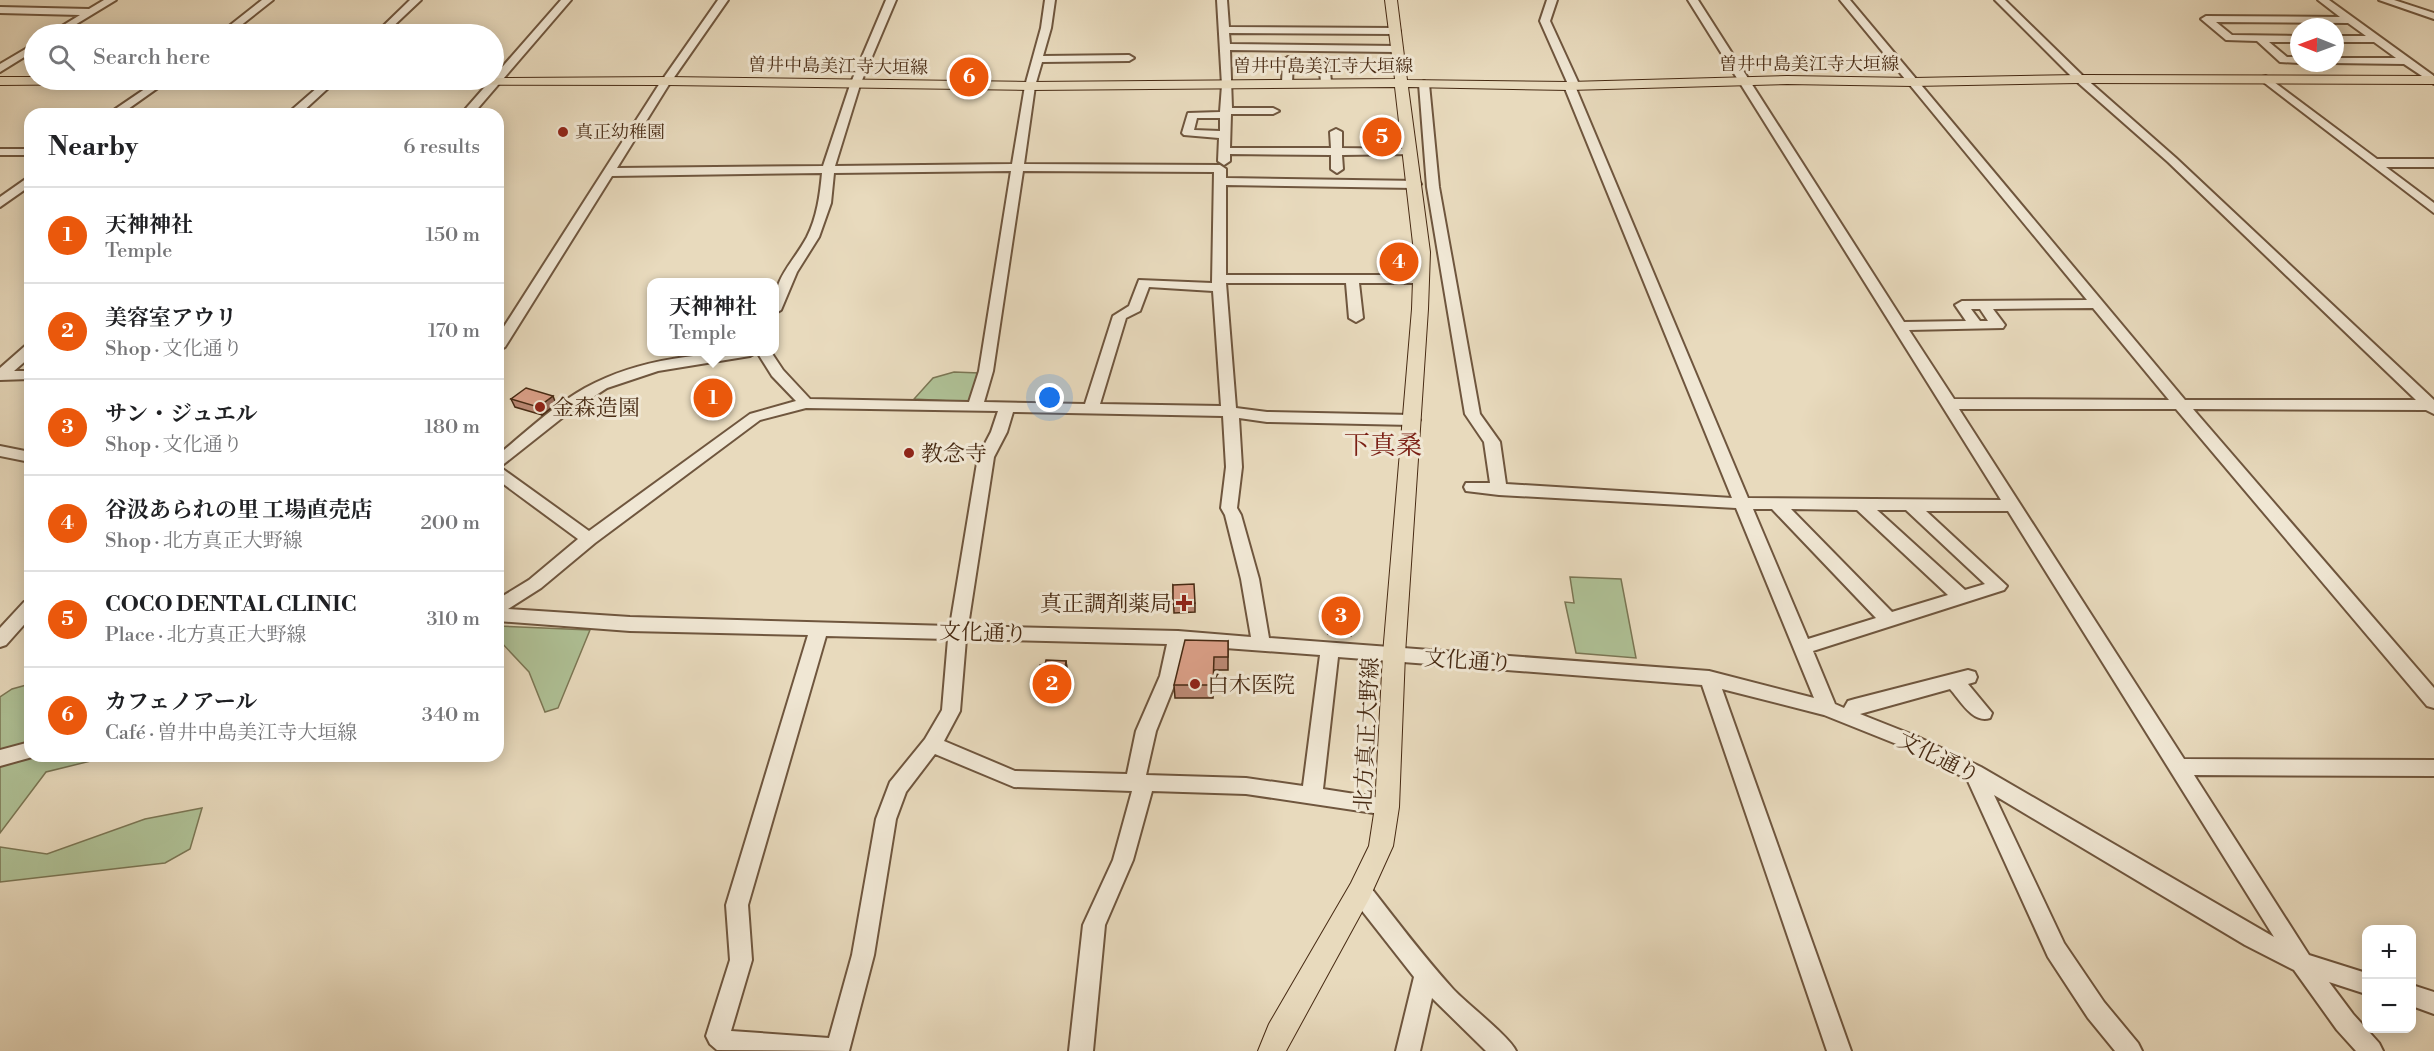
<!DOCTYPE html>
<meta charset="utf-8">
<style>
body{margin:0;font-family:"Libre Bodoni","Noto Serif JP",serif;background:#f6f6f6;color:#202124}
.controls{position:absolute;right:18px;bottom:18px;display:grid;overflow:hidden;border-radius:12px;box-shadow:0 3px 15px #0003}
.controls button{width:54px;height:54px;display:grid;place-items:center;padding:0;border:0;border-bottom:2px solid #e0e0e0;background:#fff;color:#202124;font:30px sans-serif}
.compass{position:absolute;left:2290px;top:18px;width:54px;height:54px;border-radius:50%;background:#fff;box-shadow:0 3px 15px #0003;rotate:271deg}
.you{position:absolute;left:1050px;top:398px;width:21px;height:21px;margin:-15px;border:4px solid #fff;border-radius:50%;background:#1a73e8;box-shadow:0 0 0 9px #1a73e833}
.badge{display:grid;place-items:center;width:39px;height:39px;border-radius:50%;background:#ea580c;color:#fff;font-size:20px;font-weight:700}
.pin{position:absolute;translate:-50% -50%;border:3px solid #fff;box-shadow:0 2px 6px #0006}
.popup{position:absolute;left:647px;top:278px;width:132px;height:78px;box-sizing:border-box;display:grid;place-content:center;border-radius:12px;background:#fff;filter:drop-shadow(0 2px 4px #0005);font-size:20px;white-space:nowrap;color:#757577}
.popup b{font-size:22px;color:#202124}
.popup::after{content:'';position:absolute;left:50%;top:100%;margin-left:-12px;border:12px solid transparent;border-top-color:#fff}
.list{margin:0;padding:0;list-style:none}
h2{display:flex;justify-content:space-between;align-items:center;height:78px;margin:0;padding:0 24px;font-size:26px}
h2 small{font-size:20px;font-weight:400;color:#757577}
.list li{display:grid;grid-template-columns:39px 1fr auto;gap:18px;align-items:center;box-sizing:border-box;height:96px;padding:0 24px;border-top:2px solid #e0e0e0}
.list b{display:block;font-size:22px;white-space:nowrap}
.list p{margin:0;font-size:20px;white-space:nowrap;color:#757577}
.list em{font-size:20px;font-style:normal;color:#757577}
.icon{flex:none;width:33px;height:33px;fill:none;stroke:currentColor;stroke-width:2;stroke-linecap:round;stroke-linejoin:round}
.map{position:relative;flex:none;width:2434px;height:1051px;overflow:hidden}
.search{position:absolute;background:#fff;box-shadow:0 3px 15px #0003;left:24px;top:24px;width:480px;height:66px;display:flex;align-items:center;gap:15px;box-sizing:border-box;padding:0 21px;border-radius:33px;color:#757577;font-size:22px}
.panel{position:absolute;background:#fff;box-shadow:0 3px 15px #0003;left:24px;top:108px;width:480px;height:654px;border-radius:18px}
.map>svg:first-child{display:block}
.green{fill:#afc196;stroke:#7b7654;stroke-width:1.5}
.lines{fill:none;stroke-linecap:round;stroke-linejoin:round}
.minor-casing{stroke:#6f563e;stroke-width:4}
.major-casing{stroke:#472a13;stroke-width:2}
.minor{fill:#f0e7d4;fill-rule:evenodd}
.major{fill:#e8dabd;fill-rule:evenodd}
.wall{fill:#bb8974;stroke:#472a13;stroke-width:1.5}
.shaded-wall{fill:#996f5e;stroke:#472a13;stroke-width:1.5}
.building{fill:#da9f87;stroke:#472a13;stroke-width:1.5}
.poi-dot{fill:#8f2418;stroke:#f0e7d4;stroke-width:2}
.labels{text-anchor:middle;stroke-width:6;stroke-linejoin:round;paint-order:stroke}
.far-street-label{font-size:18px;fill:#472a13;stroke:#f0e7d4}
.far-poi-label{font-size:18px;fill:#472a13;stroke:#f0e7d4;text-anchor:start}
.poi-label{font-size:22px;fill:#472a13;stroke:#f0e7d4;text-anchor:start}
.street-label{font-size:22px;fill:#472a13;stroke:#f0e7d4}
.quarter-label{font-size:26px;fill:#7a1f14;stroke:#f0e7d4}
</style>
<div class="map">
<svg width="2434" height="1051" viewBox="0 0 2434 1051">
<rect width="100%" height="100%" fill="#e8dabd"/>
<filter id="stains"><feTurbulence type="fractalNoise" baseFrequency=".00333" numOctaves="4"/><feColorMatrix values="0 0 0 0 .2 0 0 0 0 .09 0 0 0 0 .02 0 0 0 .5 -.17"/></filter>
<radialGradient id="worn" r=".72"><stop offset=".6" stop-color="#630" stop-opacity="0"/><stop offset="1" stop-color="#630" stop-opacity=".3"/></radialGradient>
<path class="green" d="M954,372L979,373L970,402L914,399L933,378Z
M1570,577L1621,579L1636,658L1576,653L1565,602L1574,603Z
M498,626L590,630L558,708L545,712L529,672L499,640Z
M30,684V756H111L46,772L0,833V697L12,689Z
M202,808L190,849L165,863L0,882V847L47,854L145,819Z"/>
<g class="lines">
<g class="minor-casing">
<path id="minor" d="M104,0H116L60,34H49L80,15L0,13V7L89,9Z
M262,0H273L230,34H219Z
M410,0H421L385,34H375Z
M561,0H571L473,114H461Z
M718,0H728L668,86L617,168L823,166L850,85L886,0H896L860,85L835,166L1012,164L1025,86L1041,28L1045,0H1055L1051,28L1043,56L1129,55L1134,58L1129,61L1042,62L1035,86L1024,164L1220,165L1226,169V178L1419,181L1421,184L1415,188L1226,185V275H1421L1428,279L1421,283H1359L1363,318L1356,322L1349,318L1346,283H1226L1236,408L1267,412L1412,415L1420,420L1412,425L1267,422L1239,418L1242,467L1237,508L1241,515L1259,579L1269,638L1709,671L1814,698L1736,508L1499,495L1466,491L1464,487L1466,483H1490L1484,442L1465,414L1427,187L1419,84L1424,81L1429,84L1439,187L1480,414L1500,442L1506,484L1732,498L1564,86L1567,82L1540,21L1547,0H1557L1550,21L1578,82L1575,86L1748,498L2001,500L1688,0H1698L1904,322L1966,321L1955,305L1962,301L2087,300L1840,0H1850L2185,400H2416L2168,162L2076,81L1995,0H2005L2084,77L2176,158L2434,400V414L2426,410L2193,409L2434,688V708L2427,706L2176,409H1959L2184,759L2434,760V776L2194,775L2309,955L2366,973V994L2329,982L2353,1014L2379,1043L2383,1051H2356L2337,1030L2294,970L2245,945L1994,795L2064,943L2104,1002L2138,1043L2142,1051H2115L2088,1018L2048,957L1967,779L1904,747L1824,715L1722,689L1851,1051H1827L1702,685L1338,657L1323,789L1387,799L1394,801L1397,807L1394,813L1387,815L1246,794L1152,791L1133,860L1105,925L1093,1051H1069L1083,925L1113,860L1132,791L1014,787L935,754L906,792L896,819L874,955L849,1051L717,1050L710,1044L706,1036L730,960L726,905L808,635L630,631L498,621V599L529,580L578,539L498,480V455C526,432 553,406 585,388C641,357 709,352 771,352L783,370L810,399L969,402L979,371L1011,171L834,173L831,203L819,237L797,272L781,310L774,314C774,275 790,268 807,237C817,217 820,195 822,173L612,176L505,347L498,351V336L658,86ZM1023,171L1214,172L1212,283L1139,280L1129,306L1113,316L1085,404L984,402L993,371ZM1149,287L1213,291L1221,406L1100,404L1126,318L1140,311ZM2093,308L2169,400L1954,399L1909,330L2003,328L2005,325L1993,309ZM1971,309H1980L1988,321H1980ZM757,352L772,376L796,401L750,414L589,531L500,467L567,414L607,388L658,371L750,356ZM806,408L998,411L991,432L978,457L950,626L630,617L508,609L541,588L595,543L760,420ZM1013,412L1223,416L1226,467L1221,508L1225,515L1241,579L1251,637L1178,631L968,626L994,457L1007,432ZM1753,509H1772L1876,618L1808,639ZM1791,509L1857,510L1948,595L1892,612ZM1877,510H1906L1985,584L1965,590ZM1926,511H2008L2274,937L1981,767L1918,737L1860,714L1950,689C1960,700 1973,724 1990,718L1992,713L1968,684L1975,682L1977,677L1975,672L1968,670L1855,699L1848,701L1844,708L1835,704L1813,651L2004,590L2007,586ZM826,636L948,639L942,710L925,739L890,782L876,819L852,955L829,1038L731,1031L752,960L748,905ZM966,639L1167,644L1160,676L1136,731L1127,774L1015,771L944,741L960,711ZM1185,645L1320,655L1303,786L1246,778L1146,775L1156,731L1178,676Z
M1217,0H1227L1229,27L1395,28L1400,31L1395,34L1229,33L1230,44L1397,46L1402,49L1397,52L1230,50L1232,108H1273L1279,111L1273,114H1231L1230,148H1331L1330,132L1336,129L1342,132V148L1410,149L1414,150V154L1342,155L1343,169L1337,173L1331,169V155L1230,154V161L1224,165L1218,161L1219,138L1184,135L1182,133L1188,113L1220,112L1222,85ZM1197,118H1220V131L1194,130Z
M2318,0H2329L2434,76V84L2404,64L2331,63H2335V58H2396L2374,42H2335V36H2366L2348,23L2216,22L2232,35L2299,36V42H2269L2287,57H2299V63L2280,62L2257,41L2226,40L2201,19L2206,16L2340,17Z
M2379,0H2394L2434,13V19Z
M34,44V51L0,72V64Z
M1288,57L1293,60L1292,83L1287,86L1282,83L1283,60Z
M1324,58L1329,61L1331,82L1326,85L1321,82L1319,61Z
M2266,76L2377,159H2434V167H2386L2434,203V213L2262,81V77Z
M158,80H169L121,114H108Z
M326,80H337L300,114H287Z
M0,149H30V155H0Z
M30,176V186L0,207V197Z
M30,345V357L14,371H30V379L0,380V368L25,346Z
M0,446L30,452V462L0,456Z
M30,601V618L6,645L0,647V628L24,602Z
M30,742V756H36L0,766V750Z
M1360,882L1368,884C1396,920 1423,956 1453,989C1467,1004 1510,1037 1516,1051H1486L1432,998L1420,1051H1396L1414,977L1352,898L1349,891L1352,884Z
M2412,985L2434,992V1014L2412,1006Z"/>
</g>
<g class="major-casing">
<path id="major" d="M1385,0H1397L1407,80L1569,82L1787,76L1913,78L2080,75L2434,76V84L2080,83L1913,86L1787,84L1569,90L1408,87L1430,252L1428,309L1405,654L1399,807L1393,846L1369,899L1286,1051H1258L1269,1024L1351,883L1369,846L1375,807L1383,654L1412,309L1414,252L1395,87L1030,90L667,85L213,84L207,80L667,77L1030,82L1395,79Z
M0,77H34V80H120L114,84L0,85Z"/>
</g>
<use href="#minor" class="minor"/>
<use href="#major" class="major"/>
</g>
<path class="wall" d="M1373,124L1399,125L1398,133L1386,144H1373L1372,131Z
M511,399L556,404L542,415L515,407Z
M1173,585L1195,603V612L1174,613Z
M1331,598L1354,600L1351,636L1328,634Z
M1228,641V670H1214L1213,698H1175L1174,685Z
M1066,661L1067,669L1063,695H1038L1036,686L1045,665Z"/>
<path class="shaded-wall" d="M1399,125L1398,133L1386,144V137Z
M553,396L556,404L542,415L538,407Z
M1066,661L1067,669L1063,695L1062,687Z"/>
<path class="building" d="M1373,124L1399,125L1386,137L1374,136Z
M526,388L553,396L538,407L511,399Z
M1194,584L1195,603L1173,604V585Z
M1331,598L1354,600L1352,627L1329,625Z
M1185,640L1228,641V657H1214L1213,685H1174Z
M1046,660L1066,661L1062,687L1036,686L1040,665H1045Z"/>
<g class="poi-dot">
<circle cx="563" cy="132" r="6"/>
<circle cx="540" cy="407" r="6"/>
<circle cx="909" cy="453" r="6"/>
<path d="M1181 594h6v6h6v6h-6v6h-6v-6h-6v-6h6z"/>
<circle cx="1195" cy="684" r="6"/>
</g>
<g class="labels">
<g class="far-street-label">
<text x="1809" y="70">曽井中島美江寺大垣線</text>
<text transform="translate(838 66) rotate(1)" y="6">曽井中島美江寺大垣線</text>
<text x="1323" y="72">曽井中島美江寺大垣線</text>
</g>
<g class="far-poi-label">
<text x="575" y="138">真正幼稚園</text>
</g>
<g class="poi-label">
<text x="552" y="415">金森造園</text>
<text x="921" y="461">教念寺</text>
<text x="1172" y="611" text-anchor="end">真正調剤薬局</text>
<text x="1207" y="692">白木医院</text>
</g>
<g class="street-label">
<text transform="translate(983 632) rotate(2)" y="8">文化通り</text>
<text transform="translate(1468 660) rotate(4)" y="8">文化通り</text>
<text transform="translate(1366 734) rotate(-87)" y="8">北方真正大野線</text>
<text transform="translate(1939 757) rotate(26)" y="8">文化通り</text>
</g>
<g class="quarter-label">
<text x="1383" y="454">下真桑</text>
</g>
</g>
<rect width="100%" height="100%" filter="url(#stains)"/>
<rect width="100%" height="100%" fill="url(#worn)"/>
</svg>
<div class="controls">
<button>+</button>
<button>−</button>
</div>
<svg class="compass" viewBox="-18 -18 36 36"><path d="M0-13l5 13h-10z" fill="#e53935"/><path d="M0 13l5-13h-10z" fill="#757577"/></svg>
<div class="you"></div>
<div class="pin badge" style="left:713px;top:398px">1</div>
<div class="popup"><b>天神神社</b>Temple</div>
<div class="pin badge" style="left:1052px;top:684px">2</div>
<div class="pin badge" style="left:1341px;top:616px">3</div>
<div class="pin badge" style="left:1399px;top:262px">4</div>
<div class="pin badge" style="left:1382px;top:137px">5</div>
<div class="pin badge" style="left:969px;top:77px">6</div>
<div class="search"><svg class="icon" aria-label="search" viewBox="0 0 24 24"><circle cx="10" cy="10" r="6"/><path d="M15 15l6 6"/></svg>Search here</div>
<section class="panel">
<h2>Nearby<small>6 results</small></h2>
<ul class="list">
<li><span class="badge">1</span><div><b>天神神社</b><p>Temple</p></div><em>150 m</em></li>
<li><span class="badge">2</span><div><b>美容室アウリ</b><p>Shop · 文化通り</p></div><em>170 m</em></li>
<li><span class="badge">3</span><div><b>サン・ジュエル</b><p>Shop · 文化通り</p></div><em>180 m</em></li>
<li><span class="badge">4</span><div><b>谷汲あられの里 工場直売店</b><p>Shop · 北方真正大野線</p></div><em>200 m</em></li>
<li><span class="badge">5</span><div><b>COCO DENTAL CLINIC</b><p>Place · 北方真正大野線</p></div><em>310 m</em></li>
<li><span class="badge">6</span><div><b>カフェノアール</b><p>Café · 曽井中島美江寺大垣線</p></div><em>340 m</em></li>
</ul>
</section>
</div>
